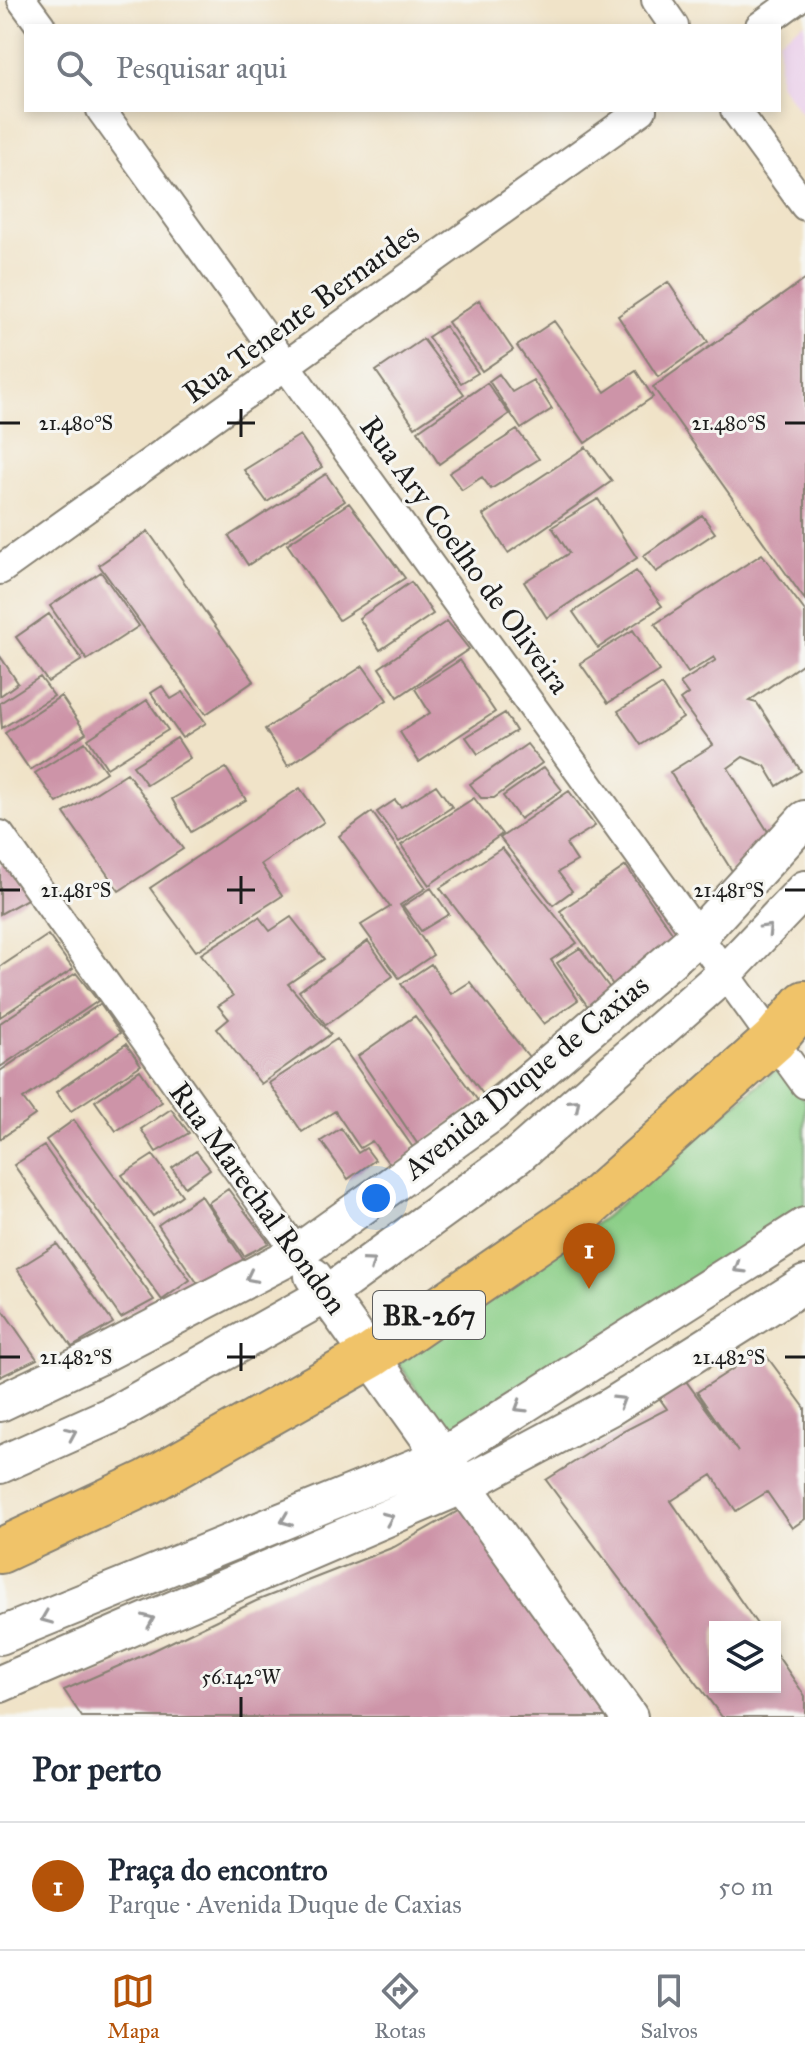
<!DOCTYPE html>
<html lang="pt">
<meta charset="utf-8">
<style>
body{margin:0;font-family:"IM FELL Great Primer",serif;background:#f2f2f3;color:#1f2937}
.controls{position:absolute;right:24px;bottom:24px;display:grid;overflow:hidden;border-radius:0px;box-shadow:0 4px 12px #0003}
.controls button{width:72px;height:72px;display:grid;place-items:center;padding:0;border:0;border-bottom:2px solid #e0e1e3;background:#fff;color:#1f2937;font:40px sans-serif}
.you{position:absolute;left:376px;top:1198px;width:28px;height:28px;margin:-20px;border:6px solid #fff;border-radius:50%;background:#1a73e8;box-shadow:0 0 0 12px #1a73e833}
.badge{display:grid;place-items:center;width:52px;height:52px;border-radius:50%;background:#b45309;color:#fff;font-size:26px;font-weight:700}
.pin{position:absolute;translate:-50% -66px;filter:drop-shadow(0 2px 4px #0008)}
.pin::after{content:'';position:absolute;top:42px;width:28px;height:24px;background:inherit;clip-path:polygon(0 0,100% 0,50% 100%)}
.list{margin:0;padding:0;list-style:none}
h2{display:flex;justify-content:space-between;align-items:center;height:104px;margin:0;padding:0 32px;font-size:34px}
h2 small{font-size:26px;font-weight:400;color:#747a83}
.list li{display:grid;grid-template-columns:52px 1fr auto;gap:24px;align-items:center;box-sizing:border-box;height:128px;padding:0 32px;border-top:2px solid #e0e1e3}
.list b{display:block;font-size:30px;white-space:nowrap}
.list p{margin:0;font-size:26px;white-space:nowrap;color:#747a83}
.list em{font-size:26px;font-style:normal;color:#747a83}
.icon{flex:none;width:44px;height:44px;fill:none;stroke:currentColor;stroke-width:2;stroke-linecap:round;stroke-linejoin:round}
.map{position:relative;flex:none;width:805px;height:1717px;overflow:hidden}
.search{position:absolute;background:#fff;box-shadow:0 4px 12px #0003;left:24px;right:24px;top:24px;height:88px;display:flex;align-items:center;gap:20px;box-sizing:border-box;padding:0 28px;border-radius:0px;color:#747a83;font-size:30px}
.sheet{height:232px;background:#fff}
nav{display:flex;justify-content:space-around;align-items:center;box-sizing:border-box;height:112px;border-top:2px solid #e0e1e3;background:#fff;font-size:22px;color:#747a83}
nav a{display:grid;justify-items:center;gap:4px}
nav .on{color:#b45309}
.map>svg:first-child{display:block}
.built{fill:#ebd1eb}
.green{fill:#8ccf88;stroke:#547652;stroke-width:2}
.building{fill:#cd94a8}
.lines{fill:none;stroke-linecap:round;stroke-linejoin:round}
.minor-casing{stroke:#868072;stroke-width:32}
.tertiary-casing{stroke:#868072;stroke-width:40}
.primary-casing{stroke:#868072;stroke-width:48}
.minor{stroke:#fff;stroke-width:28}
.tertiary{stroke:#fff;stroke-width:36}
.primary{stroke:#f0c369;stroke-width:44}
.oneway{stroke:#999}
.ticks{fill:none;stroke:#1c1c1c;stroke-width:3}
.labels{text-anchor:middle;stroke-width:6;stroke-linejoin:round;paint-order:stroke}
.shield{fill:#f6f6f2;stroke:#5d5d5c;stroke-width:2}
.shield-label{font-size:28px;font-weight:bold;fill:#1c1c1c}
.street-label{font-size:30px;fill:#1c1c1c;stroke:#f6f6f2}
.ticks-label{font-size:20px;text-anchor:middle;fill:#1c1c1c;stroke:#f6f6f2;stroke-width:6;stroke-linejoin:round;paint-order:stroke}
</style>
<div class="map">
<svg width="805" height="1717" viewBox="0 0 805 1717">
<rect width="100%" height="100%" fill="#f6f6f2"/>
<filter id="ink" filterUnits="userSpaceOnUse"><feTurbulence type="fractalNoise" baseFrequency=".0125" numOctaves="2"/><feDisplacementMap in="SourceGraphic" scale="16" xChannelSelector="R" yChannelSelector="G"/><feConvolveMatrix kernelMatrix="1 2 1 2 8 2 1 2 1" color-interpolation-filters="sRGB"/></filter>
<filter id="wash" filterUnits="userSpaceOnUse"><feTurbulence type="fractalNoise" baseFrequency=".006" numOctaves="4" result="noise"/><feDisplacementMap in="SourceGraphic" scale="32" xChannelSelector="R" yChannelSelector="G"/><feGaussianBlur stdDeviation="1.8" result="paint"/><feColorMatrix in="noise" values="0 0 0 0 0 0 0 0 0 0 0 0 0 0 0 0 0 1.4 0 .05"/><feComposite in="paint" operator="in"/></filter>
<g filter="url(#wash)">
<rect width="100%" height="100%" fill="#f0e3c8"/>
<path class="built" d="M805,22V119L779,83V40Z"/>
<path class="green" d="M780,1066L805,1100V1207L448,1435L398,1363L606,1216Z"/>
<g id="blocks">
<path class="building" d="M805,279V600L653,387Z
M668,282L708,342L658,377L618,316Z
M479,300L513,350L482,371L448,322Z
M554,321L605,392L636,371L653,397L585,443L517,346Z
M445,326L478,373L461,383L428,337Z
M423,339L464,394L415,427L376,371Z
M499,374L512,392L533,380L552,409L521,429L489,381Z
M487,383L509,414L439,464L418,431Z
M517,430L539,459L491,489L482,477L462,490L449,473Z
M300,435L322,467L267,502L244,470Z
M586,447L612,481L508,553L483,515Z
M326,474L345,501L248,565L229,536Z
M598,499L637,558L547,618L524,582L569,553L552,527Z
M349,503L405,578L339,620L287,544Z
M702,515L715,533L656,572L643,556Z
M148,531L254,681L206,714L99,565Z
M762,554L805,611V662L749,701L757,703L801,771L777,786L765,766L743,757L728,768L772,838L732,871L670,772L713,745L680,700L688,694L680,683L716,660L714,657L688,673L655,624Z
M636,571L662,606L598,648L573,612Z
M101,572L139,626L87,660L50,606Z
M411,582L433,614L380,650L359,618Z
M49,614L82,660L48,682L16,637Z
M447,621L469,649L398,697L379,668Z
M633,630L659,671L608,703L580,663Z
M0,656L18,683L0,696Z
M460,660L495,712L419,762L400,732L430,713L415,689Z
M363,666L387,700L288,766L265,729Z
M40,677L54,696L2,728L0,703Z
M661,685L683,718L641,745L618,711Z
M162,686L171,699L183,692L206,723L182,738L151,693Z
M61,696L86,733L30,770L5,733Z
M147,700L168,730L107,768L88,739Z
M505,713L516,731L478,754L466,737Z
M177,738L190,758L147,785L133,766Z
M85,742L106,772L57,803L35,773Z
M527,744L542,763L494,798H481L470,784Z
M544,767L562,790L520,819L503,796Z
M226,768L246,800L191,832L172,799Z
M127,773L183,849L119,891L64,813Z
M436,785L452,807L399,842L377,812L395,800L401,807Z
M300,788L324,822L261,864L282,896L196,951L150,888Z
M569,791L595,826L566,844L577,861L558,872L572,891L553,905L500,838Z
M474,798L502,834L429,885L401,845Z
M372,812L426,888L400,905L433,955L399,978L361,925L390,907L339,836Z
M502,848L577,943L551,960L578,1000L544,1024L440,888Z
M5,861L31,897L0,914V864Z
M626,866L679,942L616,989L560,911Z
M431,888L449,914L421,931L403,906Z
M259,917L270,931L291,917L324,959L288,984L331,1034L261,1084L217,1029L229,1019L218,1006L233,996L201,954Z
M48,935L73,969L0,1017V967Z
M368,941L393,976L326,1025L299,991Z
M580,948L612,991L589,1008L557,963Z
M431,964L451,994L470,982L529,1057L483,1094L401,984Z
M76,973L98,1001L0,1067V1023Z
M100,1004L120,1033L23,1099L35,1115L0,1139V1071Z
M415,1016L479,1102L419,1146L358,1056Z
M337,1039L416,1152L392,1168L372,1141L360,1148L335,1111L302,1132L269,1083Z
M126,1044L141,1065L71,1111L56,1092Z
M140,1070L162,1102L116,1131L95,1101Z
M171,1109L189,1133L156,1152L141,1129Z
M74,1120L190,1280L162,1300L46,1140Z
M341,1128L358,1153L366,1148L375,1160L348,1179L321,1141Z
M44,1146L154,1300L121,1318L14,1165Z
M196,1151L210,1169L185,1187L172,1168Z
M153,1155L182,1195L153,1216L122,1175Z
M228,1189L269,1243L244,1256L208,1203Z
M201,1195L245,1262L200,1287L158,1225Z
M57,1244L113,1323L72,1347L17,1269Z
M0,1306L37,1359L0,1377Z
M762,1350L805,1408V1519L792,1528L767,1492L736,1511L712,1475L671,1501L759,1627H715V1687H775V1652L805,1696V1717H722L546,1480L620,1433L667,1409L655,1392L680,1373L738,1452L697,1392Z
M467,1506L616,1717H82L64,1690L144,1655L256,1601L394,1547Z"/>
</g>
</g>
<g filter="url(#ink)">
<use href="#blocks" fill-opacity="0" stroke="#868072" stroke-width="2"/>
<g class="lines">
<g class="minor-casing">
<path id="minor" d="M22,0L41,26
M656,0L674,26
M760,26L796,0
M101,110L805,1084
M735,110L805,206
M0,570L642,110
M0,835L297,1253"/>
</g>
<g class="tertiary-casing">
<path id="tertiary" d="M313,1276L629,1717
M0,1403L97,1357L297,1253L491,1114L698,936L805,819
M0,1465L116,1413L327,1294L517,1156L725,973L805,889
M0,1636L443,1456L805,1226
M0,1684L464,1485L612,1406L805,1284"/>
</g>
<g class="primary-casing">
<path id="primary" d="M0,1551L148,1482L371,1356L585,1209L774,1040L805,1003"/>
</g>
<use href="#minor" class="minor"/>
<use href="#tertiary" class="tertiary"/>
<use href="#primary" class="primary"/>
</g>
<defs><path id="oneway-chevron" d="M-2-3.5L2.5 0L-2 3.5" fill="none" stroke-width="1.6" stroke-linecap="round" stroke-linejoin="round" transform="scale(2)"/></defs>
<g class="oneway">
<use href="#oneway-chevron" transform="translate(767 929) rotate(-46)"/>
<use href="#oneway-chevron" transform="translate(575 1104) rotate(-41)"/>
<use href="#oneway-chevron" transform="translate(370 1263) rotate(-36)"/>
<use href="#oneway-chevron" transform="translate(739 1268) rotate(148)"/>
<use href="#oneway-chevron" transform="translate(251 1277) rotate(153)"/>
<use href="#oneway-chevron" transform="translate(620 1401) rotate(-32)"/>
<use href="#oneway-chevron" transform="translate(520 1407) rotate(148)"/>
<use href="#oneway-chevron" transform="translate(71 1433) rotate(-24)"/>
<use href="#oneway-chevron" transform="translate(388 1518) rotate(-23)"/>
<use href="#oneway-chevron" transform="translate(286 1520) rotate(158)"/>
<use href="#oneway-chevron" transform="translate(46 1618) rotate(158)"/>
<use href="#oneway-chevron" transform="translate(149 1620) rotate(-23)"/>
</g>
</g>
<path class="ticks" d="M241,409V437M0,423H20M227,423H255M785,423H805M241,876V904M0,890H20M227,890H255M785,890H805M241,1343V1371M0,1357H20M227,1357H255M785,1357H805M241,1697V1717"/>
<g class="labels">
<rect class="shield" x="373" y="1291" width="112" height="48" rx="6"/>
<g class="shield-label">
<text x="429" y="1325">BR-267</text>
</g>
<g class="street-label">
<text transform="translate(301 313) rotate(-36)" y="10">Rua Tenente Bernardes</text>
<text transform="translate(465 555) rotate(54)" y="10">Rua Ary Coelho de Oliveira</text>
<text transform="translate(526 1077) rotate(-39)" y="10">Avenida Duque de Caxias</text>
<text transform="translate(258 1198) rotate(54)" y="10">Rua Marechal Rondon</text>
</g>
</g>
<g class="ticks-label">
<text x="76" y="430">21.480°S</text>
<text x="729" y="430">21.480°S</text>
<text x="76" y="897">21.481°S</text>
<text x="729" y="897">21.481°S</text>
<text x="76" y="1364">21.482°S</text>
<text x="729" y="1364">21.482°S</text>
<text x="241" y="1684">56.142°W</text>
</g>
</svg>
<div class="controls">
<button><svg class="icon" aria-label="layers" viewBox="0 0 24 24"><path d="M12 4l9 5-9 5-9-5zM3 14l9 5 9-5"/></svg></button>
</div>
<div class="you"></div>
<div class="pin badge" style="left:589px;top:1289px">1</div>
<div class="search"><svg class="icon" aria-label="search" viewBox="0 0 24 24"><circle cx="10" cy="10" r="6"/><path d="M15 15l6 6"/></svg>Pesquisar aqui</div>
</div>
<section class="sheet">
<h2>Por perto<small></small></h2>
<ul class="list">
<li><span class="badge">1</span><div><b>Praça do encontro</b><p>Parque · Avenida Duque de Caxias</p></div><em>50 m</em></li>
</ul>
</section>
<nav>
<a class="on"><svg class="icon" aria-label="map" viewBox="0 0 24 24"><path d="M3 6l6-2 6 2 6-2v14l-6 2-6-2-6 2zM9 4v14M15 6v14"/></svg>Mapa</a>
<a><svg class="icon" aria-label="directions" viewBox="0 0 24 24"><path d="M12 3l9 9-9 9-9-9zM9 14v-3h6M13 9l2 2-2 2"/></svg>Rotas</a>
<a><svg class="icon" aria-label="saved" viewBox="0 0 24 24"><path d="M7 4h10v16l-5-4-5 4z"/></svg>Salvos</a>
</nav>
